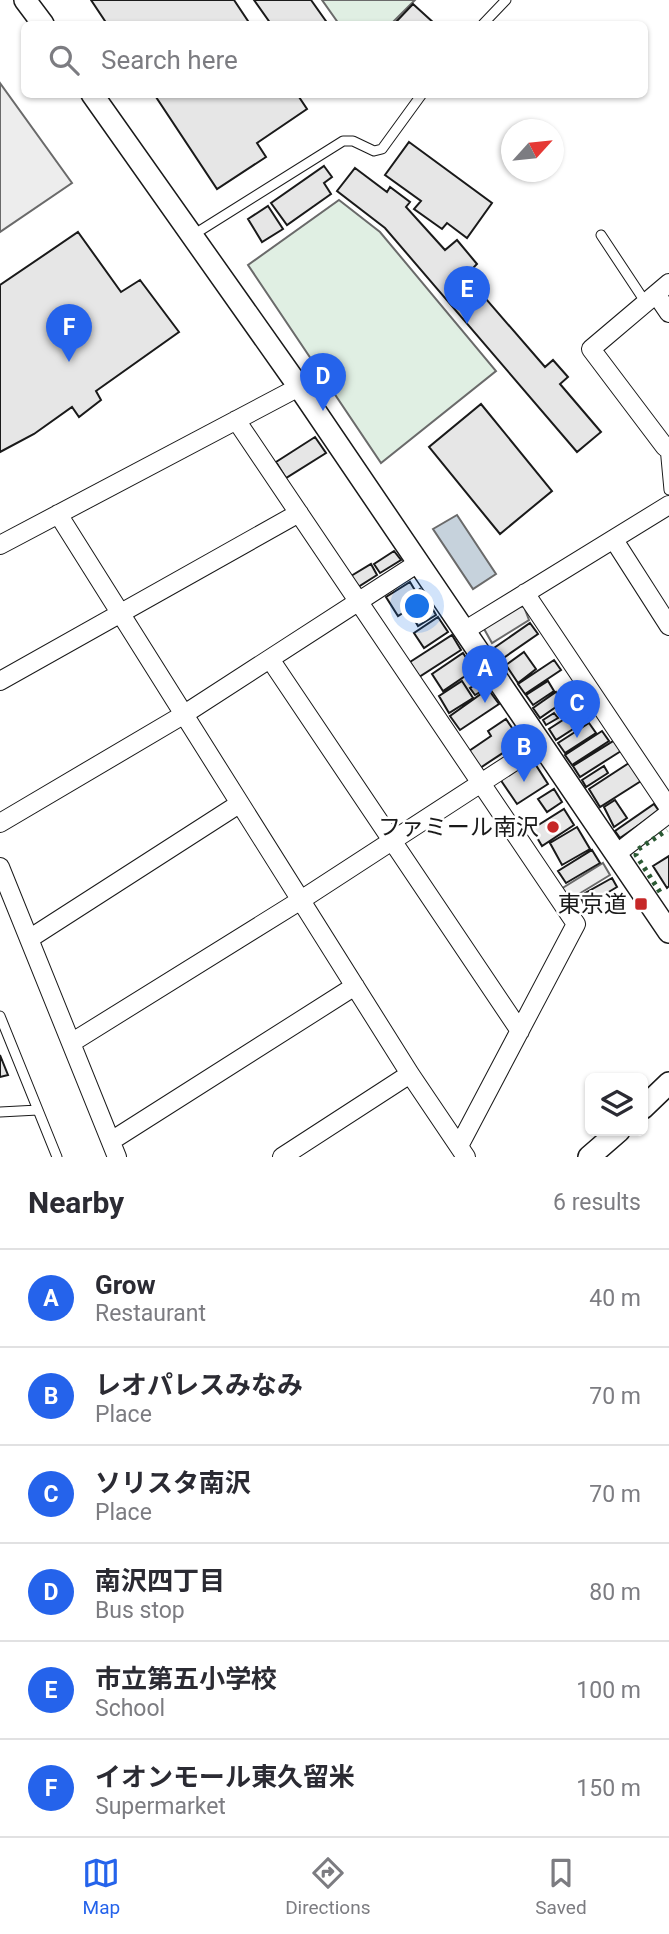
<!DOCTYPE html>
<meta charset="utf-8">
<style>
body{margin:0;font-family:Roboto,"Noto Sans JP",sans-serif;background:#f2f2f3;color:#2b2b33}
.controls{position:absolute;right:21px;bottom:21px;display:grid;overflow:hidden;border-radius:10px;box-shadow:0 2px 5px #0004}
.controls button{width:63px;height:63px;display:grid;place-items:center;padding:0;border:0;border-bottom:2px solid #e1e1e2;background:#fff;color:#2b2b33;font:35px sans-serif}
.compass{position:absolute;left:501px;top:119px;width:63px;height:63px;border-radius:50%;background:#fff;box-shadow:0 2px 5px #0004;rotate:63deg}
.you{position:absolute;left:418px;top:607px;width:24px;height:24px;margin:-18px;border:5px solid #fff;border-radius:50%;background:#1a73e8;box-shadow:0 0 0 10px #1a73e833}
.badge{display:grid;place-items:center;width:46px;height:46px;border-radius:50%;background:#2563eb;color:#fff;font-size:23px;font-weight:700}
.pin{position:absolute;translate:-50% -58px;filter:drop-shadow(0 2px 4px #0008)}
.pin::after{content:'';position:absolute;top:37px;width:24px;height:21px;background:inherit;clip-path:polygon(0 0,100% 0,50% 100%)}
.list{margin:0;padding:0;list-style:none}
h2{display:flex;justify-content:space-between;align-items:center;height:91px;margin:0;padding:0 28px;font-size:30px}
h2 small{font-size:23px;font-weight:400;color:#7c7c81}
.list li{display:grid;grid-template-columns:46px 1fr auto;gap:21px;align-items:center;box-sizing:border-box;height:98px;padding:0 28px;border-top:2px solid #e1e1e2}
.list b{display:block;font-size:26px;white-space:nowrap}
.list p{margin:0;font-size:23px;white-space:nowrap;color:#7c7c81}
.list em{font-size:23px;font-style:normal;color:#7c7c81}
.icon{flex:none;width:38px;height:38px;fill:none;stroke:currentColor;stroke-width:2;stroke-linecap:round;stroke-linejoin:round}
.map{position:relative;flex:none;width:669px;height:1157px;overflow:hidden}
.search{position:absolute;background:#fff;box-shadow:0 2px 5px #0004;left:21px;right:21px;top:21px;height:77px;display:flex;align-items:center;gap:18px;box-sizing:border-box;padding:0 24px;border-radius:10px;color:#7c7c81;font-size:26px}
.sheet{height:679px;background:#fff}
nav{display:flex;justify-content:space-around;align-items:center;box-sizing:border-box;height:98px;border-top:2px solid #e1e1e2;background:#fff;font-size:19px;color:#7c7c81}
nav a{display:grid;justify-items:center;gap:4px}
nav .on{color:#2563eb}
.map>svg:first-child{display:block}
.green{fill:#e0efe3;stroke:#6a6a6a;stroke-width:2}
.parking{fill:#ededed;stroke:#6a6a6a;stroke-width:2}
.water{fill:#c6d2dc;stroke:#6a6a6a;stroke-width:2}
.building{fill:#e6e6e6;stroke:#1a1a1a;stroke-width:2}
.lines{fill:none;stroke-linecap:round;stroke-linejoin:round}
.service-casing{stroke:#1a1a1a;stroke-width:11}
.minor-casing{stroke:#1a1a1a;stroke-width:20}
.tertiary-casing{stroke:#1a1a1a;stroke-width:24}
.service{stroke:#fff;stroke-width:9}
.minor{stroke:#fff;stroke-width:18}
.tertiary{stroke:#fff;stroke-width:21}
.hedge{stroke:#2b5a34;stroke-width:5;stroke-dasharray:3.5 5;stroke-linecap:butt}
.poi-dot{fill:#c62828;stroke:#fff;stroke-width:2.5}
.labels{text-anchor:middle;stroke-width:5;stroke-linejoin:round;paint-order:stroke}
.poi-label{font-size:23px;fill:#1a1a1a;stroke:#fff;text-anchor:end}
</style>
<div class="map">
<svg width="669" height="1157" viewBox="0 0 669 1157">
<rect width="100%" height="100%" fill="#fff"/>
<path class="green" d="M322,0H415L391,24H339Z
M339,200L380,232L496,371L381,463L248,265Z"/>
<path class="parking" d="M0,83L72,183L0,232Z
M517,606L524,607L529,620L492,643L483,627Z
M603,863L610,875L569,900L561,889Z"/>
<path class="water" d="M457,515L496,574L473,589L433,529Z"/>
<path class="building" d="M91,0H234L250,24H107Z
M254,0H311L328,24H271Z
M413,4L435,24H394Z
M154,94H297L307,109L257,143L266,157L217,189Z
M409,142L492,203L467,238L447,223L442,229L414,209L421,201L385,175Z
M324,166L332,177L324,183L331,194L287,225L271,203Z
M355,168L387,192L390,187L410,202L406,207L445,250L457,240L477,264L470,271L478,280L473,284L545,367L553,360L568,377L560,384L601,432L577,452L385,228L337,191Z
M268,206L283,229L262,242L248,219Z
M78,232L121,292L140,280L179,332L96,391L101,400L79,417L72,407L34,434L0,452V285Z
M481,404L552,491L500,534L429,447Z
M315,437L326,453L286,478L276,462Z
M394,551L401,560L380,573L374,564Z
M371,564L377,575L358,587L351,576Z
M410,582L416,592L420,589L426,598L398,616L386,597Z
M428,601L436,615L418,626L410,612Z
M438,617L448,632L424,648L414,633Z
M530,623L538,634L502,659L494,648Z
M452,635L461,650L419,677L410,662Z
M524,652L536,669L518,683L506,665Z
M463,653L474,670L443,691L432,674Z
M554,660L561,670L525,694L518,684Z
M482,680L487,688L475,695L470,688Z
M462,681L473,698L449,713L439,696Z
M548,681L554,691L533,705L526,695Z
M488,689L499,704L460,730L450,716Z
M556,692L563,702L540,718L533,708Z
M580,709L587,720L556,740L549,729Z
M554,713L558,718L546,725L543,720Z
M506,719L521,741L480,768L469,751L491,736L488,731Z
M589,723L596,733L565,753L558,743Z
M602,731L609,741L572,765L565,755Z
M615,740L621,751L580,777L573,766Z
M532,759L548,784L517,804L500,779Z
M629,763L641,781L600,807L589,789Z
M604,766L608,773L586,787L582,780Z
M554,789L562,802L547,812L538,799Z
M615,800L627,818L614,827L604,807Z
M654,804L659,811L620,838L615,831Z
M564,809L574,825L542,846L532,829Z
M577,827L590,849L562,865L550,843Z
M592,850L600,863L566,883L558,871Z
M669,856V886L667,888L653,866Z
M612,878L617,887L585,906L580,896Z
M0,1055L8,1075L0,1077Z"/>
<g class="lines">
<g class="service-casing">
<path id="service" d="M483,24L506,0
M193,235L343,141H353L374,151L382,149L422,94
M601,235L646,303
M665,447L669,490
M0,1016L57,1157
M0,1112L38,1110"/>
</g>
<g class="minor-casing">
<path id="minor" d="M669,283L591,349L665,447L669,448
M656,294L669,313
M236,420L576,924L459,1146
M58,514L410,1074L466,1157
M614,540L669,626
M0,545L299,387
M525,593L669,808
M464,631L669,505
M270,659L520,1031
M0,681L299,513
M0,823L183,715L418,563
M616,854L669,813
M0,867L117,1157
M29,939L239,804
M71,1043L301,900L541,744
M111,1141L355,986
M282,1157L410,1074"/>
</g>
<g class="tertiary-casing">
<path id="tertiary" d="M25,0L43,24
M92,94L299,387L669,932
M643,1108L669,1083
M589,1157L619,1131"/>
</g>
<use href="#service" class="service"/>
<use href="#minor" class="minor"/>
<use href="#tertiary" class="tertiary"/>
<path class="hedge" d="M660,892L636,855L637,850L667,830"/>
</g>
<g class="poi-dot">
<circle cx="553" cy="827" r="7"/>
<rect x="634" y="897" width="14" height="14" rx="3.5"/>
</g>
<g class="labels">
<g class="poi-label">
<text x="539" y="835">ファミール南沢</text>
<text x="627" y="912">東京道</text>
</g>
</g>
</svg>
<div class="controls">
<button><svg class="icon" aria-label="layers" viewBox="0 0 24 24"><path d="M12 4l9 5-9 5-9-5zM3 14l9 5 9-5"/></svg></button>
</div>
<svg class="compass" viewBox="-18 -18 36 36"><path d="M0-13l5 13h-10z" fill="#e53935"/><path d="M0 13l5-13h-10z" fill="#7c7c81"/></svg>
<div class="you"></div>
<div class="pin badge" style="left:485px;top:703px">A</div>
<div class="pin badge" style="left:524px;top:782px">B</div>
<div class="pin badge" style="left:577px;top:738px">C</div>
<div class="pin badge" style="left:323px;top:411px">D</div>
<div class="pin badge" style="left:467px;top:324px">E</div>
<div class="pin badge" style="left:69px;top:362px">F</div>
<div class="search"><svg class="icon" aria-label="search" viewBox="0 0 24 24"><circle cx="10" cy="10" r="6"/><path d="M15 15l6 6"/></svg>Search here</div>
</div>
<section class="sheet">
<h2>Nearby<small>6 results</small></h2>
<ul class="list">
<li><span class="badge">A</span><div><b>Grow</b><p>Restaurant</p></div><em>40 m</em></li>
<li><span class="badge">B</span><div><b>レオパレスみなみ</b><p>Place</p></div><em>70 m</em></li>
<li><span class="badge">C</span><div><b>ソリスタ南沢</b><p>Place</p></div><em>70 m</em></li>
<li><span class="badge">D</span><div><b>南沢四丁目</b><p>Bus stop</p></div><em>80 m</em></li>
<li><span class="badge">E</span><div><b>市立第五小学校</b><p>School</p></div><em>100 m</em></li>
<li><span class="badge">F</span><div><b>イオンモール東久留米</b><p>Supermarket</p></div><em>150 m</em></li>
</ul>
</section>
<nav>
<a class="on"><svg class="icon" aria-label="map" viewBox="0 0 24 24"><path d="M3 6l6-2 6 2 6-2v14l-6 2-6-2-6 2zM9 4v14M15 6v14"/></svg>Map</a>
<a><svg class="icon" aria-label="directions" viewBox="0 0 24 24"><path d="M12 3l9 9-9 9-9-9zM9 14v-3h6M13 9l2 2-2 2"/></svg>Directions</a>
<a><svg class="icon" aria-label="saved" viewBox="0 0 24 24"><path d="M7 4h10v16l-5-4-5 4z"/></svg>Saved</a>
</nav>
